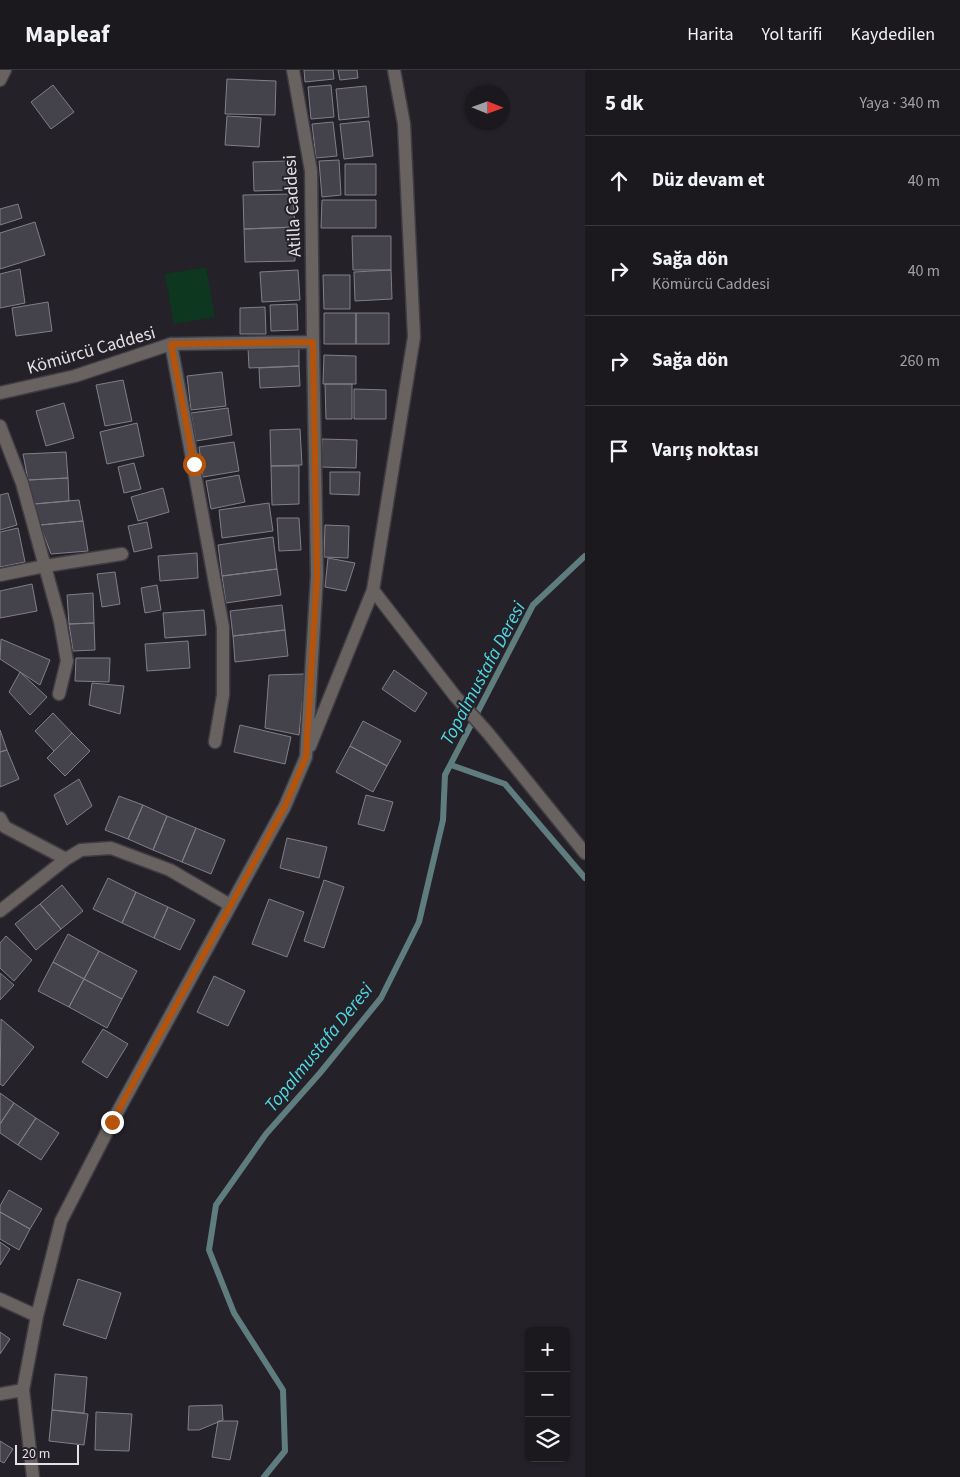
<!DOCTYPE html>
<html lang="tr">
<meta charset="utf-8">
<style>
body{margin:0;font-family:"Source Sans 3",sans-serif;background:#28262b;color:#f1f3f6}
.controls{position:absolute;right:15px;bottom:15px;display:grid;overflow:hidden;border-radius:8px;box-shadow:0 1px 4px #0004}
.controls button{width:45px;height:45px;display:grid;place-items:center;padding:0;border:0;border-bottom:1px solid #39383c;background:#1b191e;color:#f1f3f6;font:25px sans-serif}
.compass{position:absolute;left:465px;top:15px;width:45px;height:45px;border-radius:50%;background:#1b191e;box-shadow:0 1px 4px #0004;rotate:91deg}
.scale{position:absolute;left:15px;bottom:12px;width:64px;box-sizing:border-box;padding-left:5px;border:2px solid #e4e1e6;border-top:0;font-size:14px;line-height:18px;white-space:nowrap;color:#e4e1e6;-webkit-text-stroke:4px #242128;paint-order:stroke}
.stop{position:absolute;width:15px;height:15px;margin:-11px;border:4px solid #b45309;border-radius:50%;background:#fff}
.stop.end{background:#b45309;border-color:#fff;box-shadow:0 1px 5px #0008}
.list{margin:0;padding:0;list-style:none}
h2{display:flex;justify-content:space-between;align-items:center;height:65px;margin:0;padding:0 20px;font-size:21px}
h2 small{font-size:16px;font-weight:400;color:#a0a0a4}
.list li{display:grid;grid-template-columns:32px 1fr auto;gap:15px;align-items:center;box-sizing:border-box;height:90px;padding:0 20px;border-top:1px solid #39383c}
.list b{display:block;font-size:19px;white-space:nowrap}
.list p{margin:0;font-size:16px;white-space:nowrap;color:#a0a0a4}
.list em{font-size:16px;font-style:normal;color:#a0a0a4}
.icon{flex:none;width:28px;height:28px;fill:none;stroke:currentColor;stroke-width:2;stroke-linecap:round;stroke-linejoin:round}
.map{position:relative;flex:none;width:585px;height:1407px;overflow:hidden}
header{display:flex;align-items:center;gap:30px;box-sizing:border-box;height:70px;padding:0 25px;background:#1b191e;border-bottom:1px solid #39383c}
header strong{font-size:24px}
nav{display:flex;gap:28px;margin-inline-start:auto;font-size:18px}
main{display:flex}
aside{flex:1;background:#1b191e}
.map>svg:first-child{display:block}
.green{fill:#0d371e}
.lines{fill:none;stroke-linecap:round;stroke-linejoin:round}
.stream{stroke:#5f7c7f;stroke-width:6}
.building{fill:#44434c;stroke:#807f89}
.minor-casing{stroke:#3f3c43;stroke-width:15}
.tertiary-casing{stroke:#3f3c43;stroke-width:15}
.minor{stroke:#686361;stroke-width:12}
.tertiary{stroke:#686361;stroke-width:12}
.route{stroke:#b45309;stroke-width:6}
.labels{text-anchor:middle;stroke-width:4;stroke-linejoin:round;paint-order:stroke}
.street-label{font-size:18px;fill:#e4e1e6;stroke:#242128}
.water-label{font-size:19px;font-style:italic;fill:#4fd9e5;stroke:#242128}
</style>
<header>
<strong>Mapleaf</strong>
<nav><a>Harita</a><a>Yol tarifi</a><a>Kaydedilen</a></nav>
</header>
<main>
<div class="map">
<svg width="585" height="1407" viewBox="0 0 585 1407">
<rect width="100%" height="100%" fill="#242128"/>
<path class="green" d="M206,197L215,247L174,254L165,204Z"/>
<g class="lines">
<path class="stream" d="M451,695L505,714L585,808
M264,1407L285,1381L283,1320L234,1243L209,1180L216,1135L266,1064L320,1003L381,928L419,852L443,750L445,705L533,535L585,486"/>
</g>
<path class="building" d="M304,0H333L334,9L305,12Z
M338,0H357L358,8L340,10Z
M227,9L276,11L275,45L225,44Z
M53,15L74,42L51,59L31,32Z
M331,15L334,47L311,49L308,17Z
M366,16L369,47L339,50L336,19Z
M227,46L261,48L259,77L225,75Z
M369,51L373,86L344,89L340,54Z
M333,52L337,86L316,88L312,54Z
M339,90L341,125L322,127L319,91Z
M287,91L288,120L254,121L253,92Z
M345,94H376V125H345Z
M293,124L295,157L244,159L243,125Z
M322,130H376V158H321Z
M18,134L22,148L0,155V139Z
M35,152L45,185L0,199V163Z
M295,157V191L245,192L244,159Z
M352,166H391V200H353Z
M20,199L25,233L0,238V204Z
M298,200L300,230L262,232L260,202Z
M391,200L392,229L355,231L354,202Z
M323,205H350V239H324Z
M48,232L52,261L16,266L12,238Z
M297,234L298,260L271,261L270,235Z
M265,237L266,264H240V238Z
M324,243H356V274H324Z
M356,243H389V274H356Z
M299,276V296L249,298L248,278Z
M324,285L356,286V314H323Z
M299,296L300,316L260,318L259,298Z
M222,302L226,336L191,340L187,306Z
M123,310L132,351L105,356L96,315Z
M325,314H352V349H326Z
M354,319L386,320V349H354Z
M64,333L74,368L46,376L36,341Z
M228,338L232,365L196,371L191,343Z
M137,353L144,386L107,394L100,362Z
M300,359L302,395L271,396L270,360Z
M322,369L357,370L356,398L321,397Z
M234,372L239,401L203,407L199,377Z
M66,382L68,408L28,410L23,384Z
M134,393L141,419L124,423L118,397Z
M271,396H299V434L272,435Z
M330,402H360L359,425L330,424Z
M239,405L245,432L211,439L206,411Z
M68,408L69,431L34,434L28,410Z
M163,418L169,442L138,451L131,427Z
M8,423L17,455L0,460V425Z
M79,430L83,451L40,455L34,434Z
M269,433L273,461L222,468L219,440Z
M277,448H299L301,480L279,481Z
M83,451L88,481L51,484L40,455Z
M147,452L152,478L134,482L128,456Z
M325,455L349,456L348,488L324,487Z
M18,458L25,492L0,497V462Z
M273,467L277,499L222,506L218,475Z
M197,483L198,508L160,511L158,486Z
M328,488L355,493L346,521L325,517Z
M277,499L281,525L226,533L222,506Z
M115,502L120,534L102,537L97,504Z
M32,514L37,541L0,548V521Z
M157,515L161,540L145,543L141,518Z
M93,523L94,553L69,554L67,525Z
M282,535L285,560L233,566L230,541Z
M204,540L206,565L165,568L163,543Z
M94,553L95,580L73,581L69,554Z
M285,560L288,586L235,592L233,566Z
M1,569L50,590L40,615L0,589Z
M188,571L190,598L147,601L145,574Z
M76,588H110L109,612L75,611Z
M394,600L427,623L415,642L382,619Z
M20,602L47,627L30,645L9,622Z
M305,604L299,665L265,658L269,605Z
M92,613L124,616L120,644L89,635Z
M53,643L72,663L54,681L35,661Z
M363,651L401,671L387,696L350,676Z
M240,655L291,667L285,694L234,682Z
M0,660L7,680L0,682Z
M72,663L90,681L65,706L47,688Z
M350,676L387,696L373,722L336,702Z
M7,680L19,709L0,717V682Z
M79,709L92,736L67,755L54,725Z
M366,725L393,732L384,761L358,754Z
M119,726L143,735L128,769L105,760Z
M143,735L167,746L153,780L128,769Z
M167,746L196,758L182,792L153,780Z
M196,758L225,770L211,804L182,792Z
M287,768L327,777L319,808L280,798Z
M108,808L136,822L122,853L93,839Z
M324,810L344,817L324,878L304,871Z
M62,815L83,841L61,859L40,834Z
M136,822L168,837L154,868L122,853Z
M269,829L304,842L287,887L252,874Z
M40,834L61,859L36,880L15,854Z
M168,837L195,850L180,880L154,868Z
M68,864L99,881L84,909L53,892Z
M6,866L32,890L14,911L0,898V873Z
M99,881L137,901L122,929L84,909Z
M53,892L84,909L69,937L38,921Z
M0,903L14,915L0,930Z
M214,906L245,921L228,956L197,942Z
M84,909L122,929L107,958L69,937Z
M1,949L34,977L3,1016L0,1014Z
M103,959L128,974L107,1008L82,992Z
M0,1023L14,1033L0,1054Z
M14,1033L36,1048L18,1075L0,1063V1054Z
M36,1048L59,1063L41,1090L18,1075Z
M9,1120L42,1139L30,1159L0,1142V1136Z
M0,1142L30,1159L19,1180L0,1169Z
M0,1172L10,1179L0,1195Z
M78,1209L121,1223L106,1269L63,1255Z
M0,1262L10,1269L0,1284Z
M55,1304L87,1307L84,1343L52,1340Z
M222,1335L223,1350L199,1360H188L189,1336Z
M52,1340L88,1344L84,1375L49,1371Z
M96,1342L132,1344L129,1381L95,1380Z
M218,1351H238L230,1390L212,1387Z
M0,1371L13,1379L4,1393L0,1391Z"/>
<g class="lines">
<g class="minor-casing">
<path id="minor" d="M0,10L5,0
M171,274L223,557V625L215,672
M0,356L22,413L60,551L67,591L59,624
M0,505L45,496L122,484
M373,520L455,626L488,663L585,783
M310,676L373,520L414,267L404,54L394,0
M0,748L5,757L66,789
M0,841L66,789L81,780L111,778L170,800L230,835
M0,1229L37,1246
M0,1324L23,1320
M33,1407L23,1320L37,1246L61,1151L112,1052L285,736L306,687L317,506L313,272"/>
</g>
<g class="tertiary-casing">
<path id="tertiary" d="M0,323L75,306L171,274L313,272L311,101L293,0"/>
</g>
<use href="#minor" class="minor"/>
<use href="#tertiary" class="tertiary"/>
</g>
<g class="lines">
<path class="route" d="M112,1052L285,736L306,687L317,506L313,272L171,274L194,394"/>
</g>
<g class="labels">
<g class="street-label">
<text transform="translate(292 136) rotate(-93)" y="6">Atilla Caddesi</text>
<text transform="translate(91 280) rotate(-16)" y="6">Kömürcü Caddesi</text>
</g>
<g class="water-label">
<text transform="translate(482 603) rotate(-62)" y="7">Topalmustafa Deresi</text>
<text transform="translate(318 977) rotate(-51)" y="7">Topalmustafa Deresi</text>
</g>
</g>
</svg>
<div class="controls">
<button>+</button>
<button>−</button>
<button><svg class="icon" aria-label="layers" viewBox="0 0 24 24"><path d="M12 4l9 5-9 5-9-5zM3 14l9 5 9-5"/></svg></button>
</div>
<svg class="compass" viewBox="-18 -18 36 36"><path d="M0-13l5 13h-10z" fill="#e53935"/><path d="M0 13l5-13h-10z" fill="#a0a0a4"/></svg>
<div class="scale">20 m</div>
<div class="stop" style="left:194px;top:394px"></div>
<div class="stop end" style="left:112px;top:1052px"></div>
</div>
<aside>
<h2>5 dk<small>Yaya · 340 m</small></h2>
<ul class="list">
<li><svg class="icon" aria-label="ahead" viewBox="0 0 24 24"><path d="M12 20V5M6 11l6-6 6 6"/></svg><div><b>Düz devam et</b></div><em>40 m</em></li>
<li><svg class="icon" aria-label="right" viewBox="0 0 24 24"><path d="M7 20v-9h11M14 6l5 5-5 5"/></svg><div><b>Sağa dön</b><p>Kömürcü Caddesi</p></div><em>40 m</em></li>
<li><svg class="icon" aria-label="right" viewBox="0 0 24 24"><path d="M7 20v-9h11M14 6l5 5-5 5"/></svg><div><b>Sağa dön</b></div><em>260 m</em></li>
<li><svg class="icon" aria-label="arrive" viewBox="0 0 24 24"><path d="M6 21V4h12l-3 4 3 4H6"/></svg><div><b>Varış noktası</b></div></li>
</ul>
</aside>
</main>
